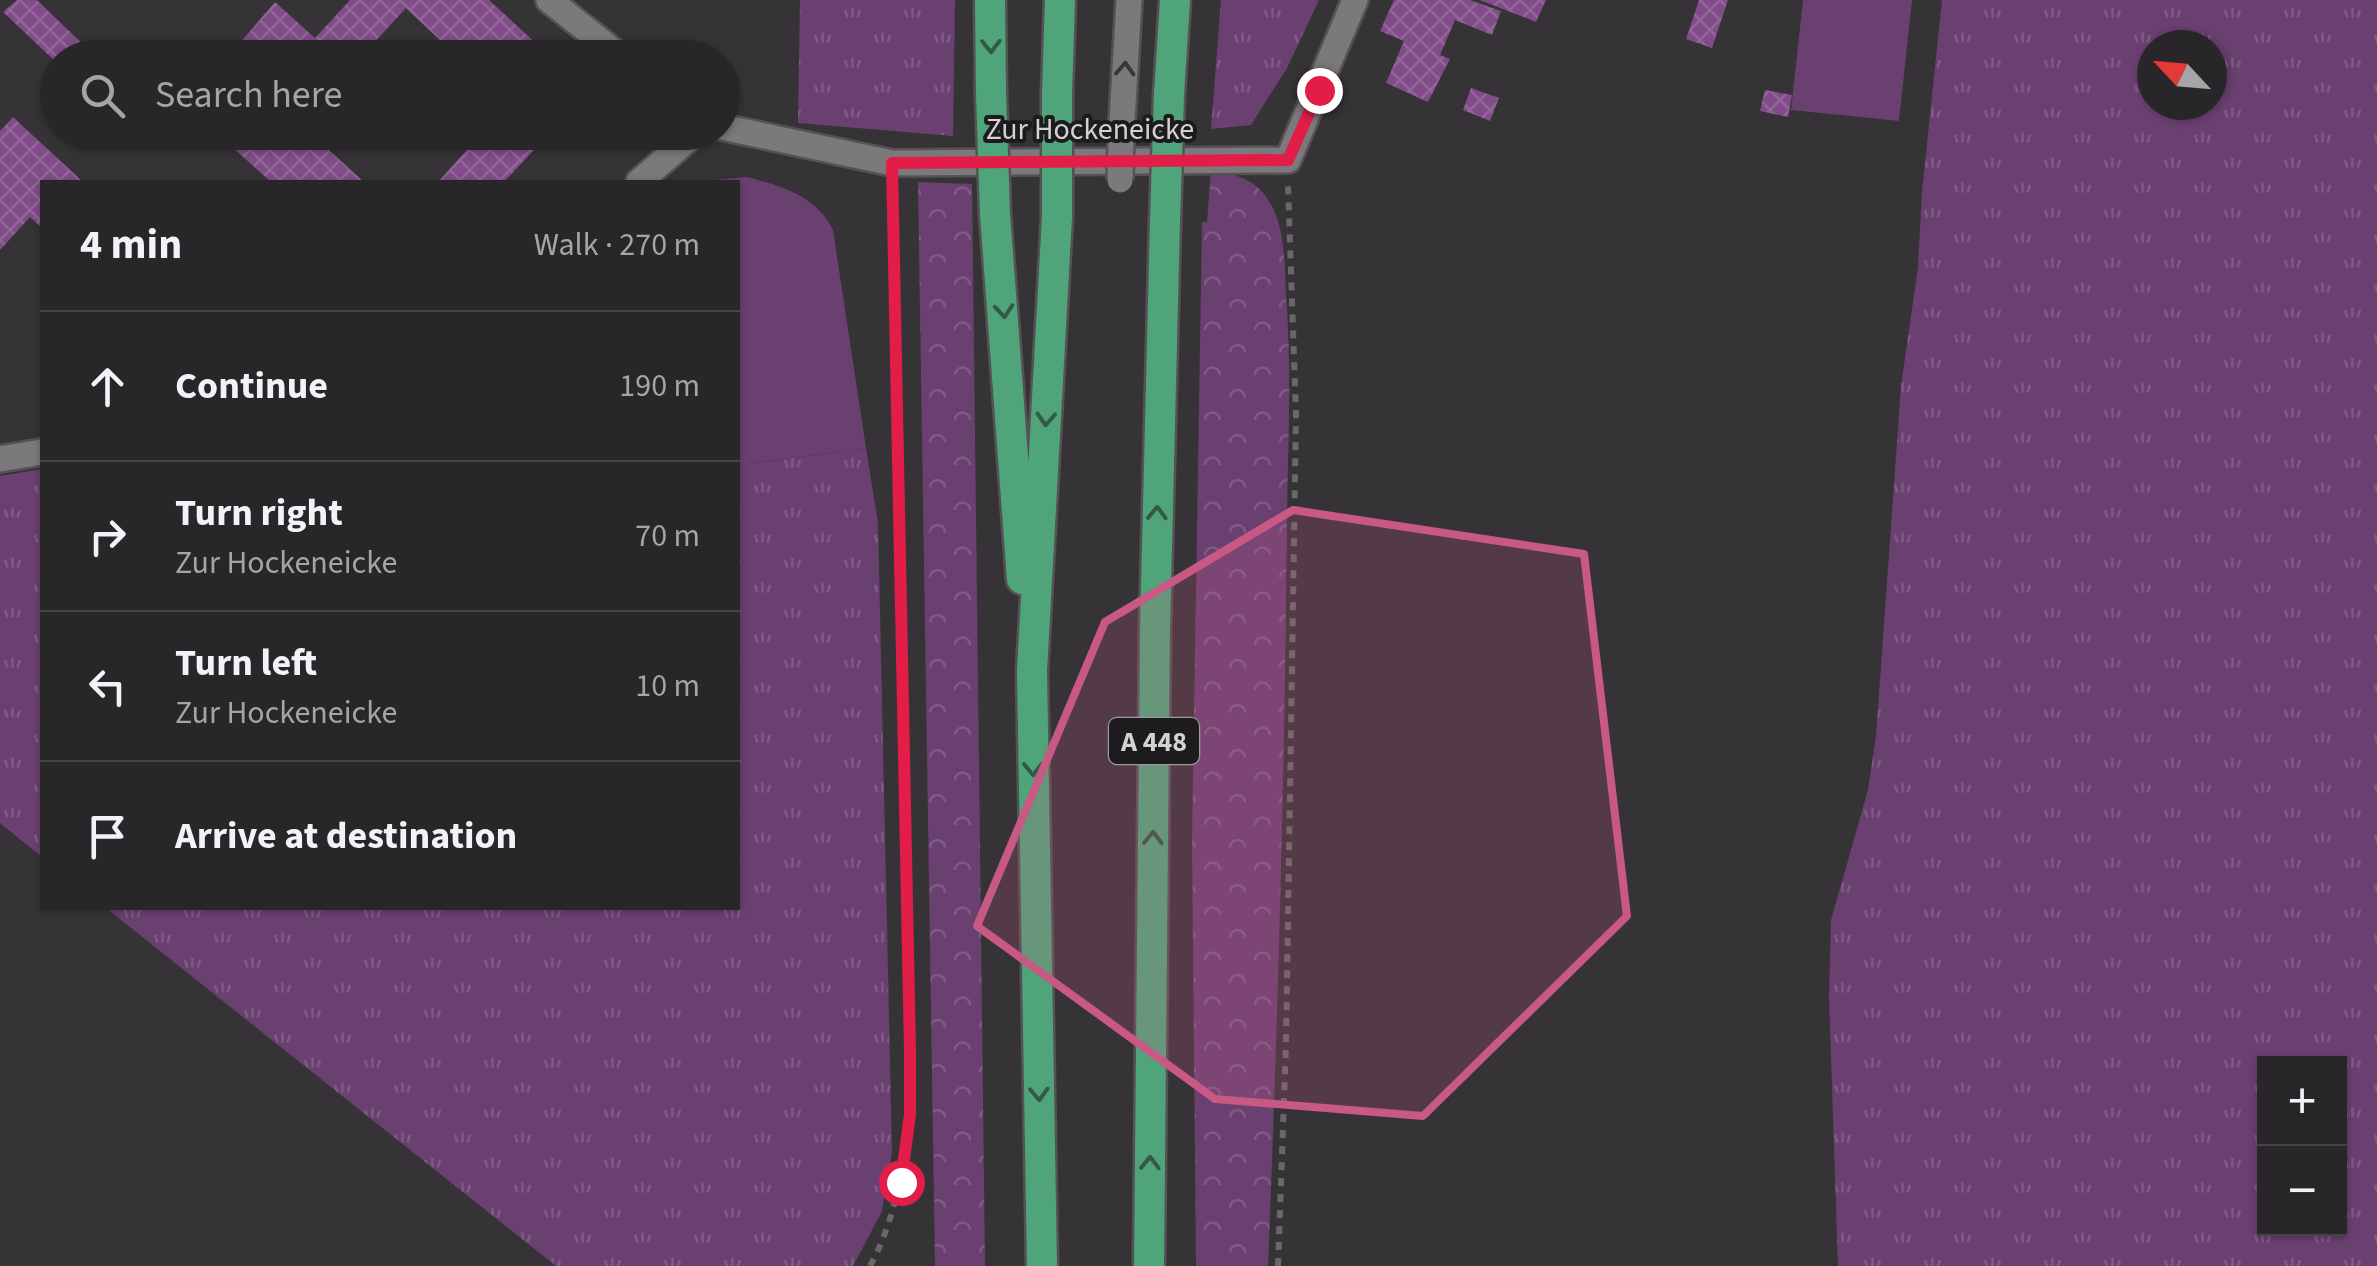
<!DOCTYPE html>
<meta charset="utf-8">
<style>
body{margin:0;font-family:"Source Sans 3",sans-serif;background:#343234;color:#f1f3f6}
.controls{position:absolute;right:30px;bottom:30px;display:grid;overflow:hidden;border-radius:0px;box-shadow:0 2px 8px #0004}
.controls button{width:90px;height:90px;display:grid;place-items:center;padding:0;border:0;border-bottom:2px solid #444345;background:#282628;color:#f1f3f6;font:50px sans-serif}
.compass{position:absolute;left:2137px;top:30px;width:90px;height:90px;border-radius:50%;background:#282628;box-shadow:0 2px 8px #0004;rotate:296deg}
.stop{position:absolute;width:30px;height:30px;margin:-22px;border:8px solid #e11d48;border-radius:50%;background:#fff}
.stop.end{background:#e11d48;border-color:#fff;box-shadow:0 2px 10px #0008}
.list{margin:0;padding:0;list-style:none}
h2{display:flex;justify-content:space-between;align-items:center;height:130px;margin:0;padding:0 40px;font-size:42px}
h2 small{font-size:32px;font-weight:400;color:#a5a5a8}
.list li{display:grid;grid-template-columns:65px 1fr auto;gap:30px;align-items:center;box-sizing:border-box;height:150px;padding:0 40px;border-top:2px solid #444345}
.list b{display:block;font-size:38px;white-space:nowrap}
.list p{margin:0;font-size:32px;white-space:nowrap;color:#a5a5a8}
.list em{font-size:32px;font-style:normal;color:#a5a5a8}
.icon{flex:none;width:55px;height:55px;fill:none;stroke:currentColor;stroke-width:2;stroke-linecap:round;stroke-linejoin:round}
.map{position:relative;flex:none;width:2377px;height:1266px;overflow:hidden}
.search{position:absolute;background:#282628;box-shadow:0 2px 8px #0004;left:40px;top:40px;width:700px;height:110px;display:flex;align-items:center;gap:25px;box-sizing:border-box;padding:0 35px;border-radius:55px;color:#a5a5a8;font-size:38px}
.panel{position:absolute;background:#282628;box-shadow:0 2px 8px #0004;left:40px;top:180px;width:700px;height:730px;border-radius:0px}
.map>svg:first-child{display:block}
.grass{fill:url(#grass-tufts);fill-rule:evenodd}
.forest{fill:url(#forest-crowns)}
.green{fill:#6a4070}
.building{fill:url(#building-cross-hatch)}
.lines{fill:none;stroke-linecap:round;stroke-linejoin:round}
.minor-casing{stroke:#545254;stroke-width:30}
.highway-casing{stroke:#545254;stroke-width:35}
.path{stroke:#6a676a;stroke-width:6;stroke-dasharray:8 8;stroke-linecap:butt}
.minor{stroke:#7c797d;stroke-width:25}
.highway{stroke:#4fa579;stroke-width:30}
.minor-bridge-casing{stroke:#545254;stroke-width:30;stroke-linecap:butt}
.highway-bridge-casing{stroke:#545254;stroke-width:35;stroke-linecap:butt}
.minor-bridge{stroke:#7c797d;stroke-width:25}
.highway-bridge{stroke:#4fa579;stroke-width:30}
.oneway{stroke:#345946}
.oneway2{stroke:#3a373a}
.route{stroke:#e11d48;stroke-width:12}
.marked{fill:#c85985;fill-opacity:0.2;stroke:#c85985;stroke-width:8;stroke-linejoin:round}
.labels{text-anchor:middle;stroke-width:8;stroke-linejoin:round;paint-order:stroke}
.shield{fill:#1d1b1d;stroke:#9c9a9c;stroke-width:2.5}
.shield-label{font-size:28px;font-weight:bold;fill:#d3d1d3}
.street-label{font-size:30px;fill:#d3d1d3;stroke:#1d1b1d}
</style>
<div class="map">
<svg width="2377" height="1266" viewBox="0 0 2377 1266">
<defs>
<pattern id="grass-tufts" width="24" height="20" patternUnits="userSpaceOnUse" patternTransform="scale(2.5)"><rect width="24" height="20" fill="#6a4070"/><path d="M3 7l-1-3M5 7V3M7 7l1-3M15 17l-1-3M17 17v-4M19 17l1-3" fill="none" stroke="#7e5b84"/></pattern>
<pattern id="forest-crowns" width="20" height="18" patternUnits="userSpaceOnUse" patternTransform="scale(2.5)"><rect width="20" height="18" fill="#6a4070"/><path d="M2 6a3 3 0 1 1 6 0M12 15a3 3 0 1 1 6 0" fill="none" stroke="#7e5b84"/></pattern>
<pattern id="building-cross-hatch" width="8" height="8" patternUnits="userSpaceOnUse" patternTransform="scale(2.5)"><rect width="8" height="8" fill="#814c89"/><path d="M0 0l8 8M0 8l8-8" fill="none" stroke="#926599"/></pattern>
</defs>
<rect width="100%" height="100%" fill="#363336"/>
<path class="grass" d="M800,0H955L953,136L798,123Z
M1221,0H1319L1287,68L1251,125L1211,129Z
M1942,0H2377V1266H1838L1829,996L1831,920L1868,790L1876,736L1901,386L1918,267L1922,192ZM2152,45H2212V105H2152ZM2264,1064H2340V1228H2264Z
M738,440L741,465L866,448L878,523L892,1153L882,1211L853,1266H556L106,908H738Z
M42,469V857L0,823V476Z"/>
<path class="forest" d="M1211,171C1245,174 1267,186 1278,221C1285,244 1285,272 1286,296C1292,369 1288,442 1287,516C1285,766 1278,1016 1268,1266H1196L1192,840L1202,222H1207Z
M918,182L972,184L985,1266H935Z"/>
<path class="green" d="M1803,0H1912L1899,121L1791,110Z
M747,177C781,186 817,196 833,230L866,448L740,465L738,182H713V180Z"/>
<path class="building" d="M17,0H37L97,58H58V64L3,12Z
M350,0H489L552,58H459L406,8L360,58H227L275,2L315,38Z
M1394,0H1470L1501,11L1492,35L1455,20L1440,55L1450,59L1428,102L1386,83L1404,41L1380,31Z
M1480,0H1546L1536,22Z
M1699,0H1728L1712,48L1686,39Z
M1471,88L1499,98L1490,121L1463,110Z
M1765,90L1792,95L1788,117L1760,111Z
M13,117L83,182H42V228L30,217L0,250V131Z
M228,132H309L364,182H271L222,138Z
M483,132H543L547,136L504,182H438Z"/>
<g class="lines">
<g class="minor-casing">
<path id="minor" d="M549,0L622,58
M722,127L892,163L1288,160L1355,0
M1121,139L1129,0
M639,182L696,132
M0,459L42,452"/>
</g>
<g class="highway-casing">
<path id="highway" d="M990,0L991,92
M1057,94L1060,0
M1169,95L1175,0
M995,214L1022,579
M1042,1266L1032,671L1057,217
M1149,1266L1155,628L1165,221"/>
</g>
<path class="path" d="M870,1266C896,1219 903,1166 910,1114L892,189
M1278,1266L1286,1046L1296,414L1288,186"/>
<use href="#minor" class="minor"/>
<use href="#highway" class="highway"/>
<g class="minor-bridge-casing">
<path id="minor-bridge" d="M1120,180L1121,139"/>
</g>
<g class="highway-bridge-casing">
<path id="highway-bridge" d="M991,92L995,214
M1057,217V94
M1165,221L1169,95"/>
</g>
<use href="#minor-bridge" class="minor-bridge"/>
<use href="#highway-bridge" class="highway-bridge"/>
</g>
<defs><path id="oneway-chevron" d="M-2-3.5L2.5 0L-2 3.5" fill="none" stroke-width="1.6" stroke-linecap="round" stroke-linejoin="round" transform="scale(2.5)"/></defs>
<g class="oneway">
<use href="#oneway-chevron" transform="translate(991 46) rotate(89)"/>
<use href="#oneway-chevron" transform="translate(1004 311) rotate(85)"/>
<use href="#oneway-chevron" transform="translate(1046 419) rotate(93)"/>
<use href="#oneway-chevron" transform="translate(1157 513) rotate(-89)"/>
<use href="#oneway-chevron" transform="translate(1033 769) rotate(89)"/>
<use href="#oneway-chevron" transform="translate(1153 838) rotate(-89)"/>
<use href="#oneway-chevron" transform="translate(1039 1094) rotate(88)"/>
<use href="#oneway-chevron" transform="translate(1150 1163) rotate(-89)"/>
</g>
<use class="oneway2" href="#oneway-chevron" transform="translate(1125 69) rotate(-87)"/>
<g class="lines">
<path class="route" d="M901,1182L910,1114V1051L892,163L1288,160L1319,90"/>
</g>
<path class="marked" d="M1293,510L1584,554L1627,916L1423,1116L1215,1099L977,926L1105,622Z"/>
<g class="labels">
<rect class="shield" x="1109" y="718" width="90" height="46" rx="8"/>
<g class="shield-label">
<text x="1154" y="751">A 448</text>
</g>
<g class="street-label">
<text x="1090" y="139">Zur Hockeneicke</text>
</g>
</g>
</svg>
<div class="controls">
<button>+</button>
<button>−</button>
</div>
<svg class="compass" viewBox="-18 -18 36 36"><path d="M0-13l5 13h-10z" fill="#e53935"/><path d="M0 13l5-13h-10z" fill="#a5a5a8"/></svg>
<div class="stop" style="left:901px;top:1182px"></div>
<div class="stop end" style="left:1319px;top:90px"></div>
<div class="search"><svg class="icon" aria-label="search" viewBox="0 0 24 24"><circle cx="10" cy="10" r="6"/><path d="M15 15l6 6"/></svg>Search here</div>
<section class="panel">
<h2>4 min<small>Walk · 270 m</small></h2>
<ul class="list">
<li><svg class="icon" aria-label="ahead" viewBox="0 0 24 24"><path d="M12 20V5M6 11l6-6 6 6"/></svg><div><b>Continue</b></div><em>190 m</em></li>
<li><svg class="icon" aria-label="right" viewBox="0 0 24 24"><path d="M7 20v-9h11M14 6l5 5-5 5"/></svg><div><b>Turn right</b><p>Zur Hockeneicke</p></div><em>70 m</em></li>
<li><svg class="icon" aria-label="left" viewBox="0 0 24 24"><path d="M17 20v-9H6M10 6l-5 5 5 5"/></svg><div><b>Turn left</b><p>Zur Hockeneicke</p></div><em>10 m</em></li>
<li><svg class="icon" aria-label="arrive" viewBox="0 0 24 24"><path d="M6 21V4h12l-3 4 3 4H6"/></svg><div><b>Arrive at destination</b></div></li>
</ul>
</section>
</div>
